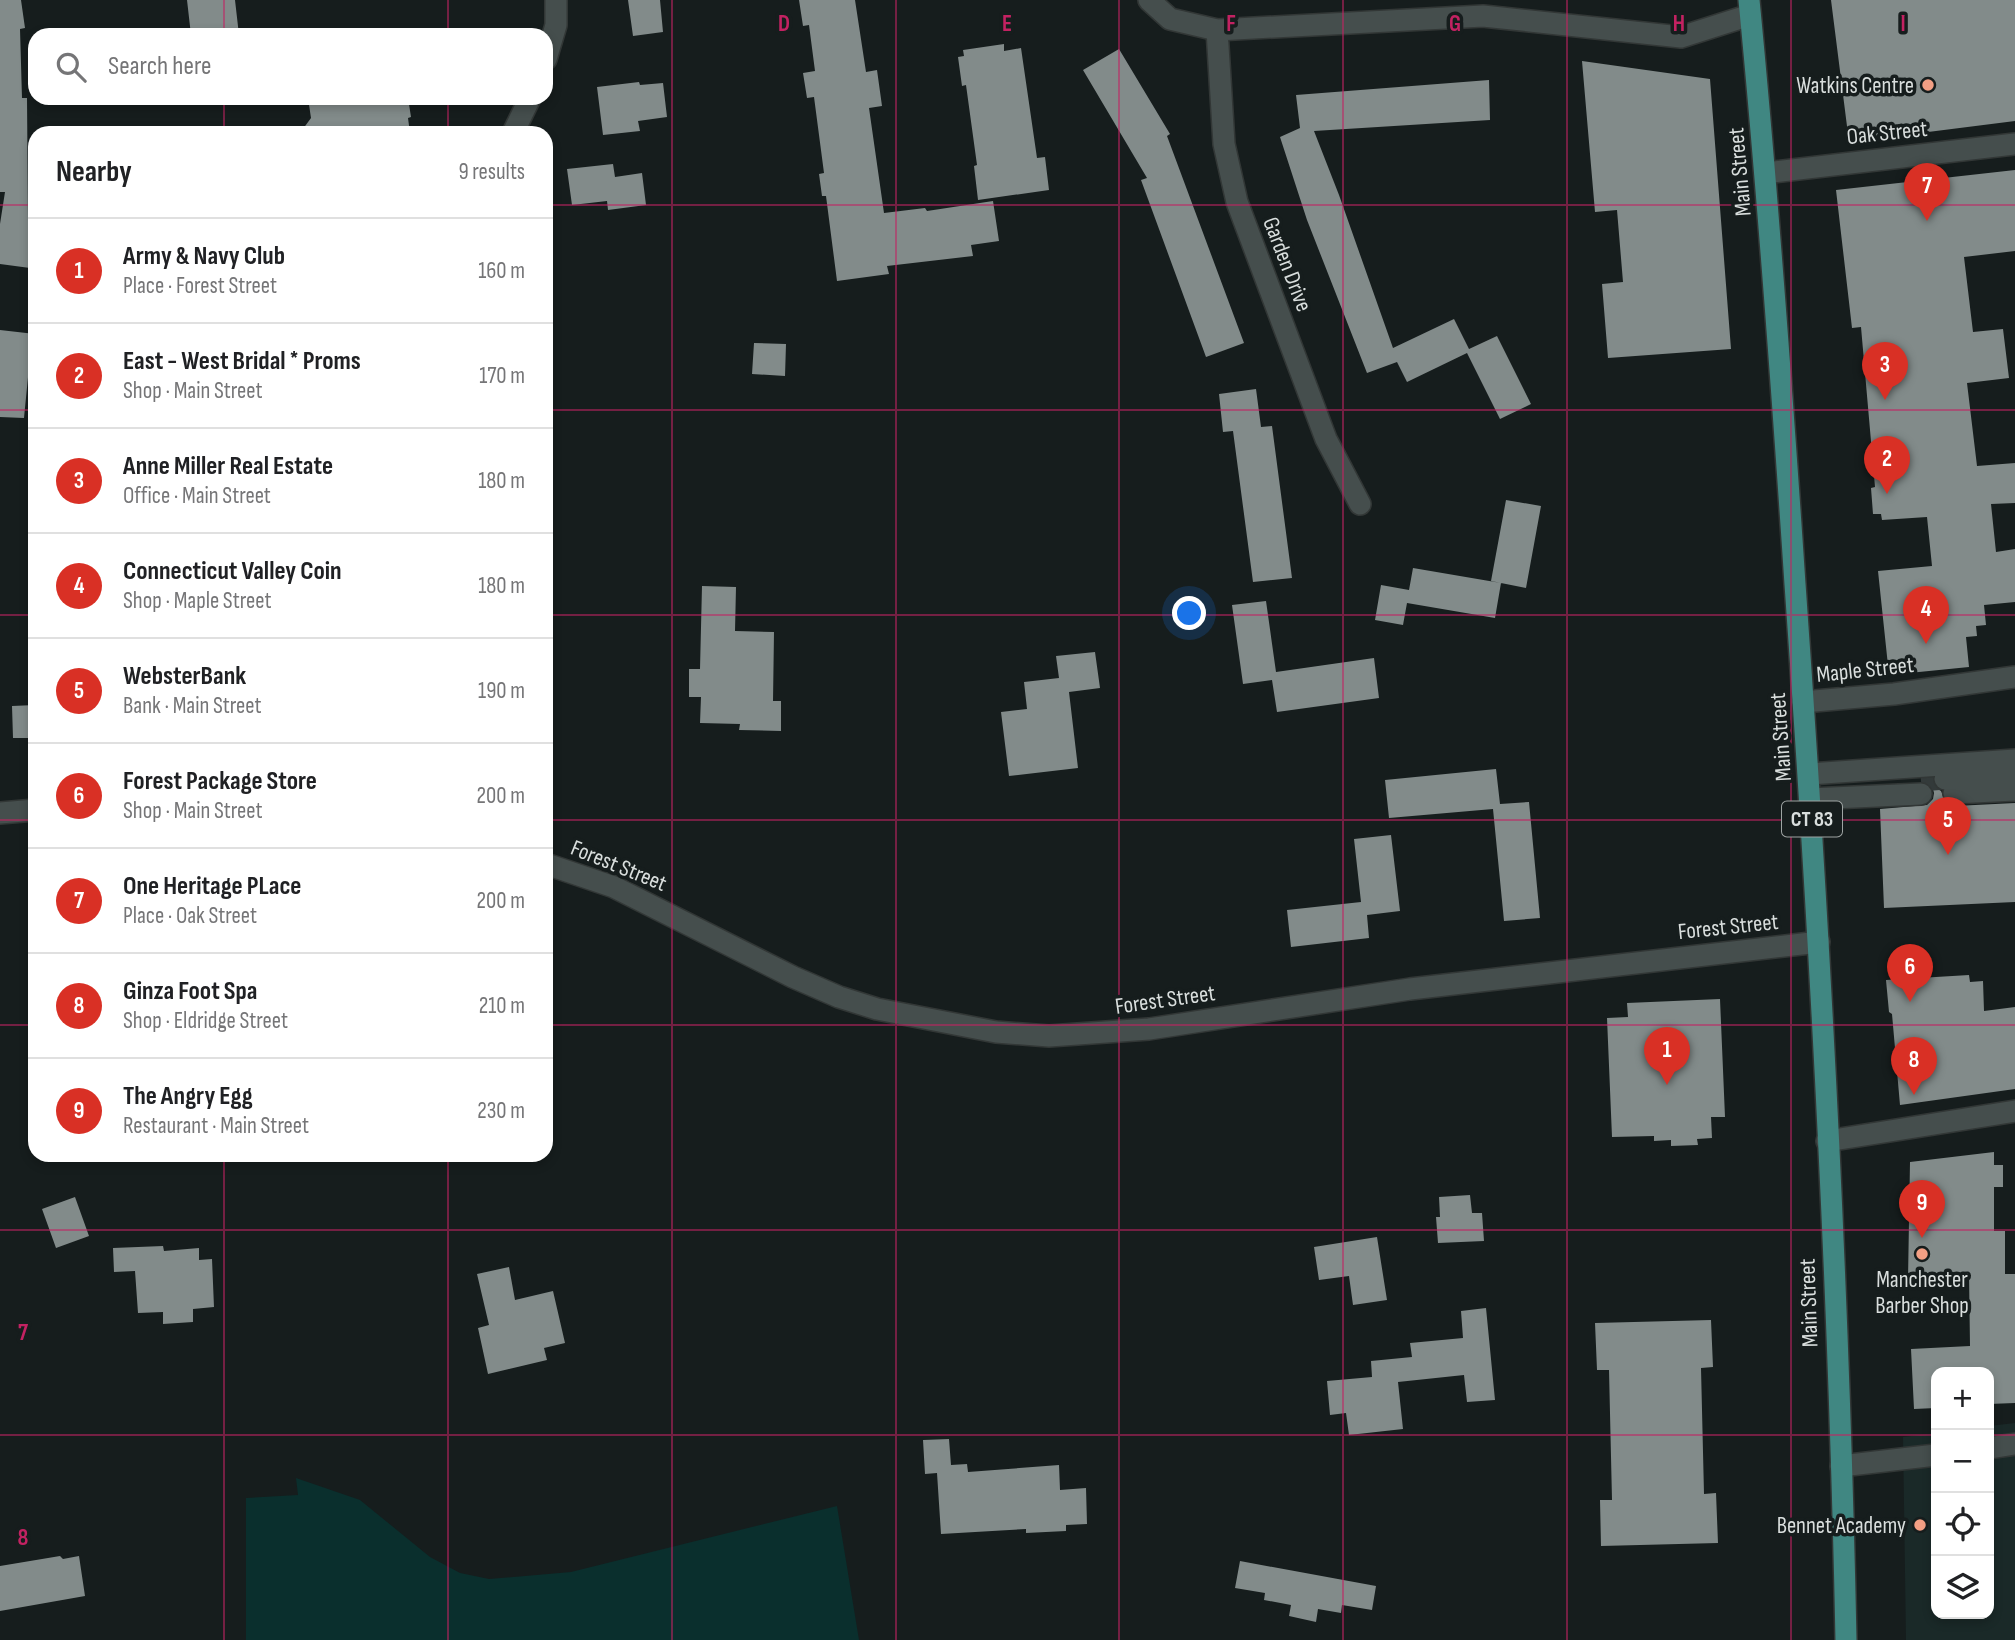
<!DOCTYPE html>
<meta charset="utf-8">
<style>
body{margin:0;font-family:"Sofia Sans Condensed",sans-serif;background:#f6f6f6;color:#202124}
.controls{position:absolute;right:21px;bottom:21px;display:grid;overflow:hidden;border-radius:14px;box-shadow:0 4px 10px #0003}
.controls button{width:63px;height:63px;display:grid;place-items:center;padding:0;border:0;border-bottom:2px solid #e0e0e0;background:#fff;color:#202124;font:35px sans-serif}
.you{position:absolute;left:1190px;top:614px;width:24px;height:24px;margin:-18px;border:5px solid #fff;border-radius:50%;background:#1a73e8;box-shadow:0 0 0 10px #1a73e833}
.badge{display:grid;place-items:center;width:46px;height:46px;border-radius:50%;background:#d93025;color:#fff;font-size:23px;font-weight:700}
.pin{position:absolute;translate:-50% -58px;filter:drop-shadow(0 2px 4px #0008)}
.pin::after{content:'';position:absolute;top:37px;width:24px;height:21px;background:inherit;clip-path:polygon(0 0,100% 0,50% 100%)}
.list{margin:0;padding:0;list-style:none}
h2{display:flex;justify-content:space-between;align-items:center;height:91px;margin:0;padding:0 28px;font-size:30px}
h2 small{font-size:23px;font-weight:400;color:#757577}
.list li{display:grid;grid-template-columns:46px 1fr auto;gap:21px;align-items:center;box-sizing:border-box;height:105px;padding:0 28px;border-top:2px solid #e0e0e0}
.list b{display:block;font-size:26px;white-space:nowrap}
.list p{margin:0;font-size:23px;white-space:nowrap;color:#757577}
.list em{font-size:23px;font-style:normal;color:#757577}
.icon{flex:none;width:38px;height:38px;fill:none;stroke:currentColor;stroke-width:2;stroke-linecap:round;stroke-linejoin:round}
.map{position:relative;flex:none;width:2015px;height:1640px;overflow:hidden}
.search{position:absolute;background:#fff;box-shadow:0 4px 10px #0003;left:28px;top:28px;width:525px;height:77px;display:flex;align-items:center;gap:18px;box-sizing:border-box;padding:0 24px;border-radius:21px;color:#757577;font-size:26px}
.panel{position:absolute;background:#fff;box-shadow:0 4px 10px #0003;left:28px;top:126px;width:525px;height:1036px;border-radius:21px}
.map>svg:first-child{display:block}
.built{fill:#1a2928}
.green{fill:#0a2f2d}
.building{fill:#828b8a}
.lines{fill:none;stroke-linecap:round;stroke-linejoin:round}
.minor-tunnel{stroke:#333a3a;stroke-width:21;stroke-dasharray:21 10;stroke-linecap:butt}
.minor-casing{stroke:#323736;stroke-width:24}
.major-casing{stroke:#323736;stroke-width:24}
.minor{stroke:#454e4d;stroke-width:21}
.major{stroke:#408782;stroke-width:21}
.grid{fill:none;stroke:#c32262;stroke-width:2;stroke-opacity:0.55}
.poi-dot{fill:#f39f84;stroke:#161d1d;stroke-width:2.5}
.labels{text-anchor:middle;stroke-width:7;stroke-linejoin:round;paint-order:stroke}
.shield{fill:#161d1d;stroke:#9ea4a3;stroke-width:2}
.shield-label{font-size:21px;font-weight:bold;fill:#d9dedd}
.poi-label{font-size:23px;fill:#d9dedd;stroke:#161d1d;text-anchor:end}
.street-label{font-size:23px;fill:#d9dedd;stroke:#161d1d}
.grid-label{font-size:23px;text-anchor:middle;font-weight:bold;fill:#c32262;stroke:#161d1d;stroke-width:7;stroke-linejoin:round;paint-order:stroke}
</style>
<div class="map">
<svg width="2015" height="1640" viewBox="0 0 2015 1640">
<rect width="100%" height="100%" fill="#161d1d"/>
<path class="built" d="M2015,1423V1640H1906L1903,1437L1936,1433V1614H1989V1426Z"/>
<path class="green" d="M296,1478L360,1500L430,1557L460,1573L489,1579L571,1572L837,1506L859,1640H246V1498L298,1495Z"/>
<path class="building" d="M0,0H21L25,28L20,29L22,98H27L28,221L35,222L30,268L0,264V224L5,192H0Z
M187,0H235L239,35H191Z
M628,0H660L663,32L633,36Z
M799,0H855L866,72L877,70L882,106L869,108L884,213L925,208L927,211L993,201L999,241L971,245L973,256L887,266L889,274L837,281L826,196H822L819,174L824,173L814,97L807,98L803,73L815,71L809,25L803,26Z
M1831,0H2015V121L1849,142Z
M1004,44V51L1021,48L1037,158L1045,157L1049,190L978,200L974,166L977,165L966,85L962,86L958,57L964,56L963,50Z
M1119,49L1170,134L1167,136L1244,343L1206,357L1141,180L1147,178L1083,70Z
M1582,61L1710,79L1731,349L1608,358L1602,284L1623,282L1617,210L1595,212Z
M1489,80L1490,120L1314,131L1339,195L1393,348L1454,319L1469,349L1497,336L1531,404L1500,419L1467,353L1407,382L1397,362L1367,373L1307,220L1280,137L1300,128L1296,95Z
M639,82L640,85L663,83L667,117L638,121L640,131L603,135L597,87Z
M308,98H408L411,117L408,118L410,133H300L311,118Z
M613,164L615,177L642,173L646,205L608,210L607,201L572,205L567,169Z
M2015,170V251L1964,257L1973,332L2003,329L2009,378L1967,383L1977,466L2015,463V503L1991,504L1996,552L2015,549V602L1984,605L1986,625L1976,626L1977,636L1966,637L1969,667L1889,675L1878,571L1932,566L1927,517L1882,520L1881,514H1873L1871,488L1875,487L1861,327L1852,328L1836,190Z
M0,330L35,334V357H30L24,418L0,417Z
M754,343L786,344L785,376L752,374Z
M1256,389L1261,427L1272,426L1292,578L1253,582L1233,431L1223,432L1219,394Z
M1506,500L1541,506L1526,588L1491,581Z
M1413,568L1501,583L1495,618L1407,603L1403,625L1375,620L1381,585L1409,590Z
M702,586L736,587L735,631L774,632L773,701H781V731L739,730L740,724L700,723L701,697H689V669H700Z
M1266,601L1276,672L1374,658L1379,698L1277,712L1272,680L1243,684L1232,605Z
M1095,652L1100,688L1069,692L1078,768L1009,776L1001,712L1027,709L1024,682L1059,678L1056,656Z
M35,705V738H13L12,706Z
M1496,769L1500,804L1529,802L1540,918L1504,921L1493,809L1389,818L1385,780Z
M1932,779L1934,787L1941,791L1946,804L1955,806L2015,803V902L1884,908L1880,809L1927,805L1933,799L1934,793L1932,786L1921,780Z
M1391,835L1400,911L1367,915L1369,938L1291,947L1287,910L1361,902L1354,839Z
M1969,975L1970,982L1983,981L1984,1011L2015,1007V1089L1900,1105L1892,1014L1889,1012L1886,980Z
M1720,999L1725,1117H1711L1712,1138L1697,1139L1698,1145L1671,1146V1140L1654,1141V1136L1612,1137L1607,1018L1628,1017L1627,1003Z
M1994,1152V1165H2003V1187H1994V1231H2005V1274H2015V1403L1989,1404V1372H1936V1408L1914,1409L1911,1349L1970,1346L1969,1274L1908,1280L1910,1162Z
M1470,1195L1472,1213H1482L1484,1241L1438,1243L1436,1217H1440L1439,1197Z
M75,1197L89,1236L56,1248L42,1209Z
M1377,1237L1387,1300L1353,1305L1349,1276L1319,1280L1314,1247Z
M163,1246L164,1251L199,1248V1260L212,1259L214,1307L193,1309V1322L163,1324V1312L138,1313L135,1271L114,1272L113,1248Z
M509,1267L515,1300L553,1291L565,1343L544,1348L547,1360L488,1374L478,1328L489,1325L477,1274Z
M1486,1308L1495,1400L1467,1402L1464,1375L1398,1382L1403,1429L1349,1435L1346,1413L1330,1415L1327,1381L1372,1377L1371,1361L1412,1357L1410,1343L1463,1338L1461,1311Z
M1711,1320L1713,1367L1701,1368L1704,1494L1716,1493L1718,1543L1601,1546L1600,1500H1612L1609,1370H1597L1595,1323Z
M949,1439L951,1465L967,1464L968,1472L1059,1465L1060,1490L1086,1488L1087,1524L1066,1525V1531L1026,1533V1529L941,1534L937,1473L925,1474L923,1440Z
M60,1556L63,1559L79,1556L85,1596L0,1611V1566Z
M1240,1561L1376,1586L1372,1610L1342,1605L1341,1613L1318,1609L1316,1622L1289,1616L1291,1605L1264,1600L1265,1593L1235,1588Z"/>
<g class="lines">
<path class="minor-tunnel" d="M1921,781L1945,779"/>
<g class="minor-casing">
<path id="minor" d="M1149,0L1170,19L1217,30L1483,16L1681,37L1750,15
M1217,30L1224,144L1237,202L1326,439L1360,504
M546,59L556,25V0
M513,133L530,98
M1765,173L2015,144
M1803,702L1894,694L2015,677
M1809,774L2015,760
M1945,779L2015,775
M1954,793L2015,790
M1810,799L1921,794
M0,813L35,810
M546,864L614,887L793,977L839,997L877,1009L996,1032L1049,1036L1149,1029L1410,989L1819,942
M1827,1141L2015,1111
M1989,1448L2015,1444
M1841,1466L1936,1455"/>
</g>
<g class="major-casing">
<path id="major" d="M1749,0C1768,195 1782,389 1795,584C1820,936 1839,1288 1846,1640"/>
</g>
<use href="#minor" class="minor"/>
<use href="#major" class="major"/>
</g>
<path class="grid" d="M224,0V35M448,0V35M672,0V1640M896,0V1640M1119,0V1640M1343,0V1640M1567,0V1640M1791,0V1640M224,98V133M448,98V133M0,205H35M546,205H2015M0,410H35M546,410H2015M0,615H35M546,615H2015M0,820H35M546,820H2015M0,1025H35M546,1025H2015M224,1155V1640M448,1155V1640M0,1230H2015M0,1435H1936M1989,1435H2015"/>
<g class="poi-dot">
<circle cx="1928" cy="85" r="7"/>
<circle cx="1922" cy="1254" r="7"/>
<circle cx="1920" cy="1525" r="7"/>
</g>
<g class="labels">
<rect class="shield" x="1782" y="801.5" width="60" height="35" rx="5"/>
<g class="shield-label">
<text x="1812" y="826">CT 83</text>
</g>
<g class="poi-label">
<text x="1914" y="93">Watkins Centre</text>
<text x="1922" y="1287" text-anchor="middle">Manchester<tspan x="1922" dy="26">Barber Shop</tspan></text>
<text x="1906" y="1533">Bennet Academy</text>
</g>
<g class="street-label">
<text transform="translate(1887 132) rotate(-6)" y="8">Oak Street</text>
<text transform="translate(1739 172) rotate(-95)" y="8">Main Street</text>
<text transform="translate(1288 264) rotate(69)" y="8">Garden Drive</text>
<text transform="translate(1865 669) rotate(-6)" y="8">Maple Street</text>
<text transform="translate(1780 737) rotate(-94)" y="8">Main Street</text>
<text transform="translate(619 865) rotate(22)" y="8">Forest Street</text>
<text transform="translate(1728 926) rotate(-6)" y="8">Forest Street</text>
<text transform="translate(1165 999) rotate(-8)" y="8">Forest Street</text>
<text transform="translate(1808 1303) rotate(-92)" y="8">Main Street</text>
</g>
</g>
<g class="grid-label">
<text x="784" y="31">D</text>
<text x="1007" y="31">E</text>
<text x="1231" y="31">F</text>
<text x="1455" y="31">G</text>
<text x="1679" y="31">H</text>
<text x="1903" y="31">I</text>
<text x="23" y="1340">7</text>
<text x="23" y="1545">8</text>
</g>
</svg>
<div class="controls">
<button>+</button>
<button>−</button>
<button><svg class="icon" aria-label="locate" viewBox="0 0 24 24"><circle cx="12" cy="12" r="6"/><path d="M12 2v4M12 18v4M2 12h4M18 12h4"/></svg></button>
<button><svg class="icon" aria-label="layers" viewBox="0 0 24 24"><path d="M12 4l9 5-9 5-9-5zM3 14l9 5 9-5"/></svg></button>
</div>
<div class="you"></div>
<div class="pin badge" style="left:1667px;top:1085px">1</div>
<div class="pin badge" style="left:1887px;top:494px">2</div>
<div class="pin badge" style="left:1885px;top:400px">3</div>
<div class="pin badge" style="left:1926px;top:644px">4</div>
<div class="pin badge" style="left:1948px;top:855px">5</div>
<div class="pin badge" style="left:1910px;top:1002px">6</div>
<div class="pin badge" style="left:1927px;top:221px">7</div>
<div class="pin badge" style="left:1914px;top:1095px">8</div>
<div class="pin badge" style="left:1922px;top:1238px">9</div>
<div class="search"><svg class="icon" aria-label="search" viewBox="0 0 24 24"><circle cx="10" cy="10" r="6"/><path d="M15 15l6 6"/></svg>Search here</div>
<section class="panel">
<h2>Nearby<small>9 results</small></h2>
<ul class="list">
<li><span class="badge">1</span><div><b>Army &amp; Navy Club</b><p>Place · Forest Street</p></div><em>160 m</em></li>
<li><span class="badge">2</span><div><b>East - West Bridal * Proms</b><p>Shop · Main Street</p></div><em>170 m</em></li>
<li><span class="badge">3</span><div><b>Anne Miller Real Estate</b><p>Office · Main Street</p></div><em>180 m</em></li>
<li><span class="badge">4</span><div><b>Connecticut Valley Coin</b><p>Shop · Maple Street</p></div><em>180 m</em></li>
<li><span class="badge">5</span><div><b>WebsterBank</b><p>Bank · Main Street</p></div><em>190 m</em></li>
<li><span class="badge">6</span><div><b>Forest Package Store</b><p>Shop · Main Street</p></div><em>200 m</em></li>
<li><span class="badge">7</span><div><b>One Heritage PLace</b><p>Place · Oak Street</p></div><em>200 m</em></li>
<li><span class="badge">8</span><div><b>Ginza Foot Spa</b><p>Shop · Eldridge Street</p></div><em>210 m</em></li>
<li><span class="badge">9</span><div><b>The Angry Egg</b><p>Restaurant · Main Street</p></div><em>230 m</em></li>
</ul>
</section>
</div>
